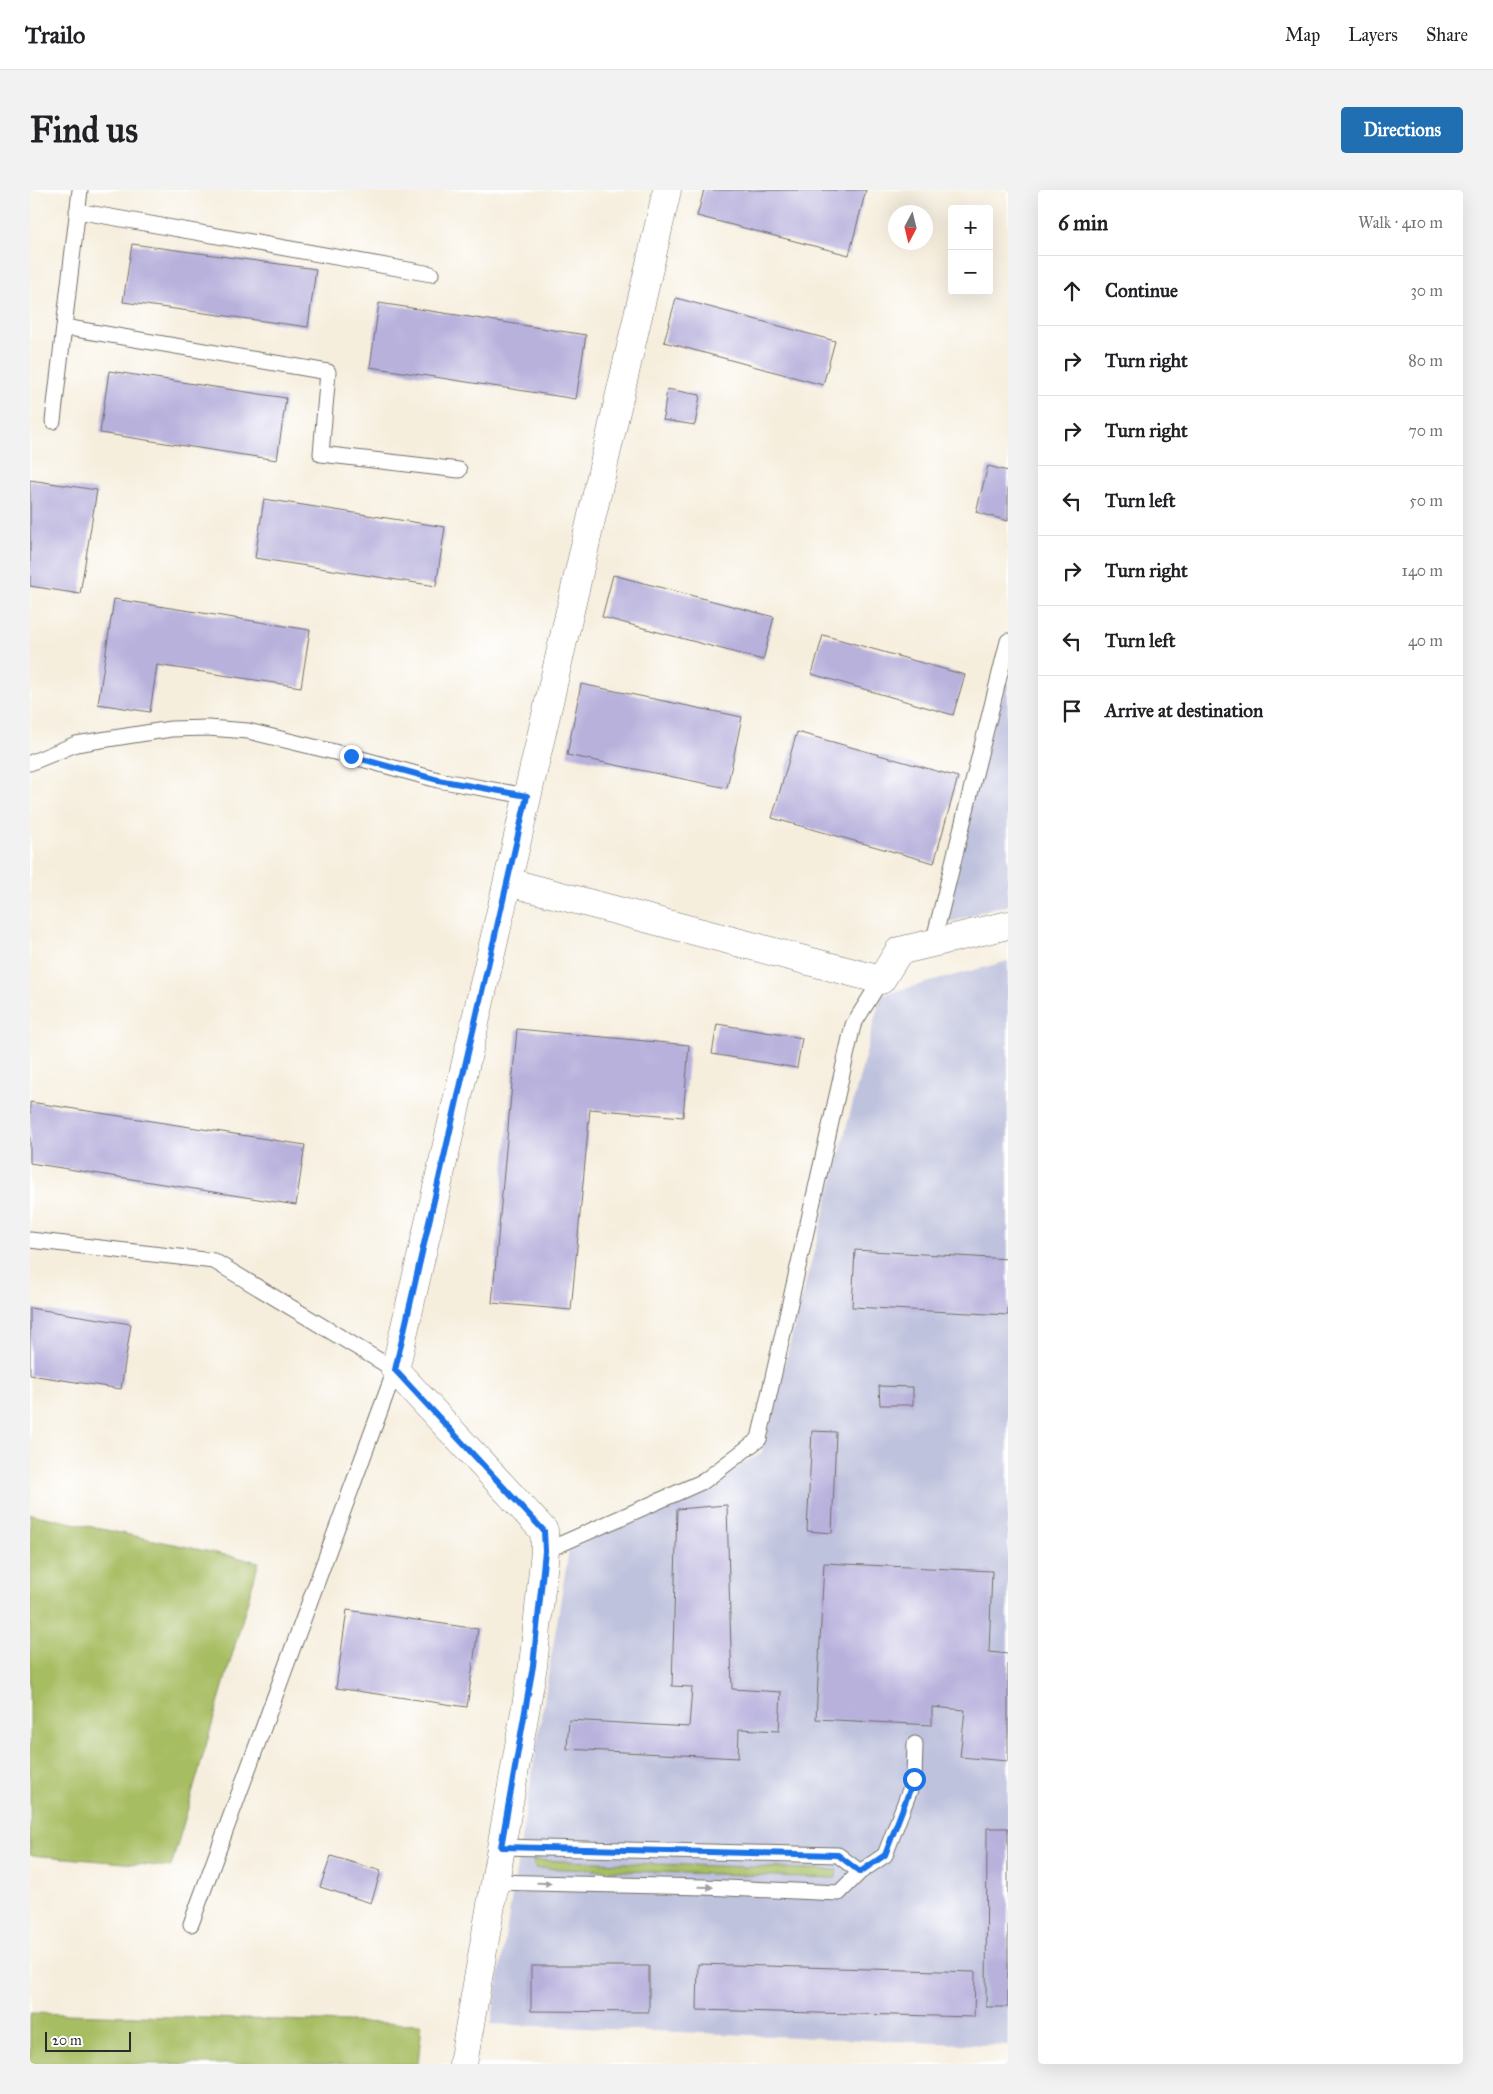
<!DOCTYPE html>
<meta charset="utf-8">
<style>
body{margin:0;font-family:"IM FELL Great Primer",serif;background:#f2f2f2;color:#202124}
.controls{position:absolute;right:15px;top:15px;display:grid;overflow:hidden;border-radius:5px;box-shadow:0 5px 20px #0002}
.controls button{width:45px;height:45px;display:grid;place-items:center;padding:0;border:0;border-bottom:1px solid #e0e0e0;background:#fff;color:#202124;font:25px sans-serif}
.compass{position:absolute;left:858px;top:15px;width:45px;height:45px;border-radius:50%;background:#fff;box-shadow:0 5px 20px #0002;rotate:187deg}
.scale{position:absolute;left:15px;bottom:12px;width:86px;box-sizing:border-box;padding-left:5px;border:2px solid #2b2b2b;border-top:0;font-size:14px;line-height:18px;white-space:nowrap;color:#2b2b2b;-webkit-text-stroke:4px #fff;paint-order:stroke}
.stop{position:absolute;width:15px;height:15px;margin:-11px;border:4px solid #1a73e8;border-radius:50%;background:#fff}
.stop.end{background:#1a73e8;border-color:#fff;box-shadow:0 1px 5px #0008}
.list{margin:0;padding:0;list-style:none}
h2{display:flex;justify-content:space-between;align-items:center;height:65px;margin:0;padding:0 20px;font-size:21px}
h2 small{font-size:16px;font-weight:400;color:#757577}
.list li{display:grid;grid-template-columns:32px 1fr auto;gap:15px;align-items:center;box-sizing:border-box;height:70px;padding:0 20px;border-top:1px solid #e0e0e0}
.list b{display:block;font-size:19px;white-space:nowrap}
.list em{font-size:16px;font-style:normal;color:#757577}
.icon{flex:none;width:28px;height:28px;fill:none;stroke:currentColor;stroke-width:2;stroke-linecap:round;stroke-linejoin:round}
.map{position:relative;flex:none;width:978px;height:1874px;overflow:hidden;border-radius:5px}
header{display:flex;align-items:center;gap:30px;box-sizing:border-box;height:70px;padding:0 25px;background:#fff;border-bottom:1px solid #e0e0e0}
header strong{font-size:24px}
nav{display:flex;gap:28px;margin-inline-start:auto;font-size:18px}
.intro{display:flex;align-items:center;justify-content:space-between;box-sizing:border-box;height:120px;padding:0 30px}
h1{margin:0;font-size:35px}
.button{padding:12px 22px;border-radius:5px;background:#1f6fb2;color:#fff;font-size:18px;font-weight:700}
main{display:flex;gap:30px;padding:0 30px}
aside{flex:1;background:#fff;border-radius:5px;box-shadow:0 5px 20px #0002}
.map>svg:first-child{display:block}
.industrial{fill:#bfc2dd}
.green{fill:#a7bd62;stroke:#697446}
.building{fill:#b7b1dc}
.lines{fill:none;stroke-linecap:round;stroke-linejoin:round}
.lane-casing{stroke:#726f69;stroke-width:17}
.street-casing{stroke:#726f69;stroke-width:29}
.lane{stroke:#fff;stroke-width:15}
.street{stroke:#fff;stroke-width:28}
.oneway{fill:#a0a0a0}
.route{stroke:#1a73e8;stroke-width:6}
</style>
<header>
<strong>Trailo</strong>
<nav><a>Map</a><a>Layers</a><a>Share</a></nav>
</header>
<div class="intro"><h1>Find us</h1><a class="button">Directions</a></div>
<main>
<div class="map">
<svg width="978" height="1874" viewBox="0 0 978 1874">
<rect width="100%" height="100%" fill="#fff"/>
<filter id="ink" filterUnits="userSpaceOnUse"><feTurbulence type="fractalNoise" baseFrequency=".02" numOctaves="2"/><feDisplacementMap in="SourceGraphic" scale="10" xChannelSelector="R" yChannelSelector="G"/><feConvolveMatrix kernelMatrix="1 2 1 2 8 2 1 2 1" color-interpolation-filters="sRGB"/></filter>
<filter id="wash" filterUnits="userSpaceOnUse"><feTurbulence type="fractalNoise" baseFrequency=".0096" numOctaves="4" result="noise"/><feDisplacementMap in="SourceGraphic" scale="20" xChannelSelector="R" yChannelSelector="G"/><feGaussianBlur stdDeviation="1.12" result="paint"/><feColorMatrix in="noise" values="0 0 0 0 0 0 0 0 0 0 0 0 0 0 0 0 0 1.4 0 .05"/><feComposite in="paint" operator="in"/></filter>
<g filter="url(#wash)">
<rect width="100%" height="100%" fill="#f6eedd"/>
<path class="industrial" d="M978,490V716L962,718L908,737L958,548Z
M978,771V1856L461,1834L539,1359L731,1264L851,805Z"/>
<path class="green" d="M0,1324L229,1372L141,1677L0,1665Z
M503,1670L807,1680L806,1688L505,1678Z
M0,1823L392,1834L388,1874H0Z"/>
<g id="blocks">
<path class="building" d="M674,0H836L819,65L667,26Z
M102,54L286,79L278,137L93,112Z
M646,108L805,151L793,195L634,152Z
M349,113L556,145L546,209L340,177Z
M79,181L256,208L247,270L70,243Z
M637,199L670,205L665,235L633,230Z
M958,276L978,281V331L946,322Z
M0,290L67,300L50,404L0,396Z
M234,309L415,337L406,396L225,368Z
M583,385L744,427L733,470L572,427Z
M84,409L280,440L271,497L127,475L120,522L68,514Z
M793,445L935,485L923,525L782,484Z
M551,494L712,527L697,598L537,565Z
M767,542L928,587L904,673L742,628Z
M687,834L772,848L767,878L682,864Z
M487,839L659,855L653,927L560,919L541,1120L462,1113Z
M0,912L275,955L266,1015L0,973Z
M825,1060L978,1069V1125L822,1117Z
M0,1118L101,1134L91,1199L0,1185Z
M849,1196L883,1197V1215H850Z
M782,1241L806,1242L802,1343L777,1341Z
M697,1315L702,1499L751,1502L749,1541L709,1539L708,1568L537,1559L539,1530L659,1537L662,1497L642,1496L647,1319Z
M794,1373L962,1381L959,1462L978,1464V1571L930,1567L935,1520L902,1517V1535L786,1529Z
M317,1420L448,1439L437,1517L306,1498Z
M957,1638H978V1817H956Z
M301,1666L351,1681L341,1713L290,1697Z
M668,1774L945,1782L944,1827L667,1820Z
M501,1776H619V1822L501,1821Z"/>
</g>
</g>
<g filter="url(#ink)">
<use href="#blocks" fill-opacity="0" stroke="#726f69" stroke-width="1"/>
<g class="lines">
<g class="lane-casing">
<path id="lane" d="M47,21L401,84
M34,137L298,182L291,264L429,280
M23,231L50,0
M0,573L46,554L141,539L178,538L218,541L321,566L408,590L497,606
M903,753L978,451
M0,1050L184,1071L365,1180L161,1734
M515,1361L674,1291L729,1249L823,835L851,790
M830,1682L855,1665L884,1589L885,1554
M465,1692L674,1697L809,1703L830,1682L808,1665L471,1657"/>
</g>
<g class="street-casing">
<path id="street" d="M478,692L851,790L869,761L978,735
M433,1874L503,1476L515,1361L514,1341L365,1180L637,0"/>
</g>
<use href="#lane" class="lane"/>
<use href="#street" class="street"/>
</g>
<defs><path id="oneway-solid" d="M-6-.8H1V-3.2L6.5 0L1 3.2V.8H-6Z" transform="scale(1.25)"/></defs>
<g class="oneway">
<use href="#oneway-solid" transform="translate(514 1693) rotate(1)"/>
<use href="#oneway-solid" transform="translate(676 1697) rotate(2)"/>
</g>
</g>
<g class="lines" filter="url(#ink)">
<path class="route" d="M321,566L408,590L497,606L365,1180L514,1341L515,1361L503,1476L471,1657L808,1665L830,1682L855,1665L884,1589"/>
</g>
</svg>
<div class="controls">
<button>+</button>
<button>−</button>
</div>
<svg class="compass" viewBox="-18 -18 36 36"><path d="M0-13l5 13h-10z" fill="#e53935"/><path d="M0 13l5-13h-10z" fill="#757577"/></svg>
<div class="scale">20 m</div>
<div class="stop" style="left:884px;top:1589px"></div>
<div class="stop end" style="left:321px;top:566px"></div>
</div>
<aside>
<h2>6 min<small>Walk · 410 m</small></h2>
<ul class="list">
<li><svg class="icon" aria-label="ahead" viewBox="0 0 24 24"><path d="M12 20V5M6 11l6-6 6 6"/></svg><div><b>Continue</b></div><em>30 m</em></li>
<li><svg class="icon" aria-label="right" viewBox="0 0 24 24"><path d="M7 20v-9h11M14 6l5 5-5 5"/></svg><div><b>Turn right</b></div><em>80 m</em></li>
<li><svg class="icon" aria-label="right" viewBox="0 0 24 24"><path d="M7 20v-9h11M14 6l5 5-5 5"/></svg><div><b>Turn right</b></div><em>70 m</em></li>
<li><svg class="icon" aria-label="left" viewBox="0 0 24 24"><path d="M17 20v-9H6M10 6l-5 5 5 5"/></svg><div><b>Turn left</b></div><em>50 m</em></li>
<li><svg class="icon" aria-label="right" viewBox="0 0 24 24"><path d="M7 20v-9h11M14 6l5 5-5 5"/></svg><div><b>Turn right</b></div><em>140 m</em></li>
<li><svg class="icon" aria-label="left" viewBox="0 0 24 24"><path d="M17 20v-9H6M10 6l-5 5 5 5"/></svg><div><b>Turn left</b></div><em>40 m</em></li>
<li><svg class="icon" aria-label="arrive" viewBox="0 0 24 24"><path d="M6 21V4h12l-3 4 3 4H6"/></svg><div><b>Arrive at destination</b></div></li>
</ul>
</aside>
</main>
